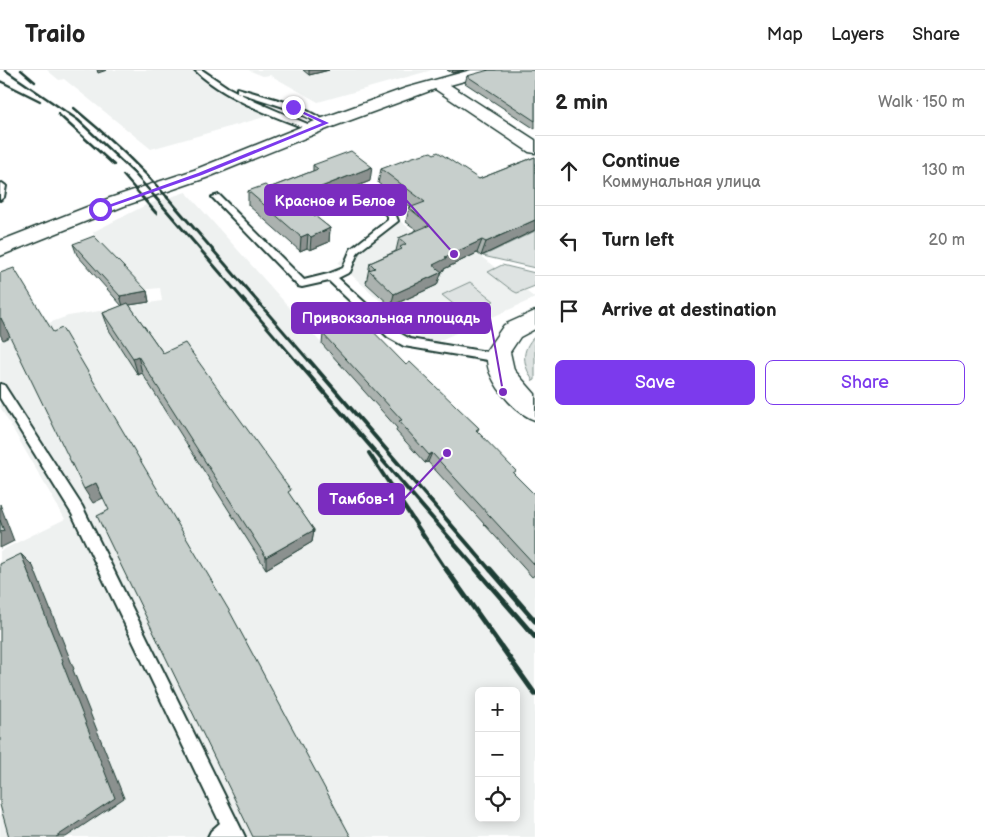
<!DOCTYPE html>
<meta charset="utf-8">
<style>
body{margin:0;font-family:"Balsamiq Sans",sans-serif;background:#f6f6f6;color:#222}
.controls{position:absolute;right:15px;bottom:15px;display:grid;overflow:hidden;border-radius:8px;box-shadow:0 2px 12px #0003}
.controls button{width:45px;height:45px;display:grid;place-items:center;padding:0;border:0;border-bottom:1px solid #e0e0e0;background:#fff;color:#222;font:25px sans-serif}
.stop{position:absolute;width:15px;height:15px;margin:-11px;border:4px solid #7c3aed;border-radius:50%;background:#fff}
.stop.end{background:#7c3aed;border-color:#fff;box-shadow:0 1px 5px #0008}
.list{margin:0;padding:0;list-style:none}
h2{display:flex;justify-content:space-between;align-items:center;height:65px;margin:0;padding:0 20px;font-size:21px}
h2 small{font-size:16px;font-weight:400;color:#767676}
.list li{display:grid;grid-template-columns:32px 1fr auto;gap:15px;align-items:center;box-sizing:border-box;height:70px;padding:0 20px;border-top:1px solid #e0e0e0}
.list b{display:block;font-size:19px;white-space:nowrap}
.list p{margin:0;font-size:16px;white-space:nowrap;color:#767676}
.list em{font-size:16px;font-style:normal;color:#767676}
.actions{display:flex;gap:10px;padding:15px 20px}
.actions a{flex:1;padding:11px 0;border:1px solid #7c3aed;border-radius:8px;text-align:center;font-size:18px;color:#7c3aed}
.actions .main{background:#7c3aed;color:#fff}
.icon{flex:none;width:28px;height:28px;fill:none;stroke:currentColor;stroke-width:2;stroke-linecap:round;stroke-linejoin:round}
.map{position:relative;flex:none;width:535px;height:767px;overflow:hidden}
header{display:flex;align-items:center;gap:30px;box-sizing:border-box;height:70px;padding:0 25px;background:#fff;border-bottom:1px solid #e0e0e0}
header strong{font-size:24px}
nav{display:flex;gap:28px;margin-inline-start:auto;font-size:18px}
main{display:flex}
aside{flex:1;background:#fff}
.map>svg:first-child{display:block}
.built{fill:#eef1f0;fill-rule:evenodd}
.green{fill:#dee3e2;stroke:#7e908b}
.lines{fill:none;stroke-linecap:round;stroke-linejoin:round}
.lane-casing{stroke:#1f3d34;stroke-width:4}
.secondary-casing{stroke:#1f3d34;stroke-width:3}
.lane{fill:#fff;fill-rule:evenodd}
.secondary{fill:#fff;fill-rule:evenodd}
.rail-far3{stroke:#1f3d34;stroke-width:2.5}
.rail-far2{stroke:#1f3d34;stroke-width:3}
.rail-far1{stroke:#1f3d34;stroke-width:4}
.rail{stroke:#1f3d34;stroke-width:5}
.wall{fill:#abb2af;stroke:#1f3d34}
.shaded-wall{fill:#8b918f;stroke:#1f3d34}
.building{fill:#c7cfcc;stroke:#1f3d34}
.route{fill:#7c3aed}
.leader{fill:none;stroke:#7b2cbf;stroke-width:2}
.callout-dot{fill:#7b2cbf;stroke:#fff;stroke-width:2}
.callout{fill:#7b2cbf;stroke:#7b2cbf;stroke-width:2}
.callout-label{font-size:15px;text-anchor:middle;font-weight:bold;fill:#fff}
</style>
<header>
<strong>Trailo</strong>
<nav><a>Map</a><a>Layers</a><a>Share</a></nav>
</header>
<main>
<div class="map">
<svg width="535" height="767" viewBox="0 0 535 767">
<rect width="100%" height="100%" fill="#fff"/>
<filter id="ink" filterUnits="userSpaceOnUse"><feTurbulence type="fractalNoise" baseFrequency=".02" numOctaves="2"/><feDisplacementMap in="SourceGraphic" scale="10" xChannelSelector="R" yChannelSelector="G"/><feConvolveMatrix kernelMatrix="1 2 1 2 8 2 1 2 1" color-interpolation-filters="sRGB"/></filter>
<g filter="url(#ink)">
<path class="built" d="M47,0H207L231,20L271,34L279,43L151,79L64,9L59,10Z
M248,0H432L318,32L270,5L263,6Z
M186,122L398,359L396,361L425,393L428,392L532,507L535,505V767H0V481L65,449L0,337V271L68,246L162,231L160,218L140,220L98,175L93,162L146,135ZM479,621H516V748H479Z
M400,151L418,165L445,159L535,228L438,271L424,270L338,193L369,164Z"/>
<path class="green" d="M535,161V198L483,186Z
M502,195L535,203V216L517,223L513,221L488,202Z
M470,212L494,231L468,241L457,237L442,225Z
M535,266V310L533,311C523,294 520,281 535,266Z"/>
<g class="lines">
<g class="lane-casing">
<path id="lane" d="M195,0H202L227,17L256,32L317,58L310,60C273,46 223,28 195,0Z
M237,18L296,35L330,53L323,55L290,39L237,22Z
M2,113L6,116L4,127L0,130V114Z
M367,121L395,143L398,151L358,182L350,202L338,208L396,261L410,269L499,284L503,285L505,288L503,291L499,292L404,276L388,267L329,211L302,217L298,216L212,127L219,125L304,210L328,204L343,198L351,179L388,150V146L364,126V122Z
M0,314L4,315L82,436L245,767H208L211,761L220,753L72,444L0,328Z"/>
</g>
<g class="secondary-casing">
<path id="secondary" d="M471,0H495L493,3L450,15L535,70V83L529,82L435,19L332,57L206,108L124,136L0,186V171L110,128L194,100L320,49L406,18Z
M535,241V259L520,267L510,282L514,300L535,324V350C517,344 498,322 491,305C487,298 487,289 486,281L504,255Z"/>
</g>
<use href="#lane" class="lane"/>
<use href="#secondary" class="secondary"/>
<path class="rail-far3" d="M5,0L78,50L133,102L156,128
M21,0L35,12
M0,11L40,31
M74,38C108,66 139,95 168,128
M58,44L114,95
M123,105L143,128"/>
<path class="rail-far2" d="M142,127L156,143
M155,127L297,292
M167,127L310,292"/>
<path class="rail-far1" d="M296,290L478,501
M309,290L491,501
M369,383L447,501"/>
<path class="rail" d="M446,499L535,624
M476,499L535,567
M490,499L535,551"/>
</g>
<path class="wall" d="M303,0H329L309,5Z
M447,0H464L452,3Z
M535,0V59L465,13L467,6Z
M535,87V160L481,186L477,183L444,199L443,201L441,202L437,215L391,236L366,213L370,193L396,181L399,168L417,160L406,152L409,138L411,137L378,113L381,99L479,109Z
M313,95L370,111L325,129V135L314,139L313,145L330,158L329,172L310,180L307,178L300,181L248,135V121L269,118L313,101Z
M73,174L147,221L149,232L129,235L163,283L290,426L314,460L312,472L266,499L142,303L138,305L109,260L103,243L122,236L77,185Z
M323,264L406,295L479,358L477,362L514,404L535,425V505L532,507L428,392L425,393L396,361L397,358L322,274Z"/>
<path class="shaded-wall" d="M97,0H107L98,3Z
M309,0H329L309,5Z
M453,0H464L452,3Z
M372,97L370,111L325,129V135L314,139L313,148L305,138L308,128L321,117Z
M535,150V160L481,186L486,172Z
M330,158L329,172L310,180L311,167Z
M308,164L307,178L300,181L301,167Z
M482,170L477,183L444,199L443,201L429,208L433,195L445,187Z
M442,202L437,215L391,236L394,224Z
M147,221L149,232L123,236L120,226Z
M1,248L11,266L3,270L0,264V249Z
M138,286L142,303L138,305L133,288Z
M432,383L428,392L425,393L429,385Z
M96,413L103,428L93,433L84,419Z
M0,434L14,471L0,478Z
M314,460L312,472L266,499V487Z
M21,484L33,496L74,599L73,600L124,728L66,767H56L62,592Z"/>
<path class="building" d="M489,0H535V51L467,6Z
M351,81L372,97L321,117L326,121L308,128L314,134L305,138L330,158L311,167L308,164L301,167L248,121L265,115L269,118L318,99L313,95Z
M431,82L434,84L438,82L479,109L535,87V150L486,172L482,170L445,187L447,188L433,195L442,202L394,224L369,200L375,198L370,193L402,179L400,177L406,174L399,168L430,155L409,138L425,132L381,99L413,87Z
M94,166L147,221L120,226L73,174Z
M14,198L53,262L62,258L230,542L351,767H253L97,446L109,440L96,413L84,419L1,248L0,249V203Z
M128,233L163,283L185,273L291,420L288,422L314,460L266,487L138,286L133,288L103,243Z
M360,248L406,295L410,292L479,358L476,360L516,401L513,403L535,425V495L432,383L429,385L399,351L402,350L323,264Z
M0,450L4,461L0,462Z
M21,484L63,591L62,592L115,728L56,767H9L0,735V494Z"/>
</g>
<path class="route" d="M291,36L329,53L202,105L102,140L97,139L198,103L322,53L291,38Z"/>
<path class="leader" d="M454 184L406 130M503 322L490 248M447 383L404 429"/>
<g class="callout-dot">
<circle cx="454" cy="184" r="5"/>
<circle cx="503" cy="322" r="5"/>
<circle cx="447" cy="383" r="5"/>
</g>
<g class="callout">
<rect x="265" y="115" width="141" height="30" rx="5"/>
<rect x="292" y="233" width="198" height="30" rx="5"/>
<rect x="319" y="414" width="85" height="30" rx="5"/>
</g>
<g class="callout-label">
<text x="335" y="136">Красное и Белое</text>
<text x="391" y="253">Привокзальная площадь</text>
<text x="362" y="434">Тамбов-1</text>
</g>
</svg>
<div class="controls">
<button>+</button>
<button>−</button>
<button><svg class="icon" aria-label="locate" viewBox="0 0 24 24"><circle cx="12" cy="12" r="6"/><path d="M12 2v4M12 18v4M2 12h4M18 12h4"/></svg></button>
</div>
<div class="stop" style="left:100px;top:139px"></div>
<div class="stop end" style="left:293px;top:37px"></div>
</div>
<aside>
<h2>2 min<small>Walk · 150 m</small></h2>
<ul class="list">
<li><svg class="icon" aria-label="ahead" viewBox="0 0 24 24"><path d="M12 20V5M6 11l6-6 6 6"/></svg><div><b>Continue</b><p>Коммунальная улица</p></div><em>130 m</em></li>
<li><svg class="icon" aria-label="left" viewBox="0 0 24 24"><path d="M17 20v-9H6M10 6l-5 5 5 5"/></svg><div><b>Turn left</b></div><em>20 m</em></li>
<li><svg class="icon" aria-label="arrive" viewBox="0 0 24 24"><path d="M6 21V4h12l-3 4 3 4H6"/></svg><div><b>Arrive at destination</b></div></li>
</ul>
<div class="actions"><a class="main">Save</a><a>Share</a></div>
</aside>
</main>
